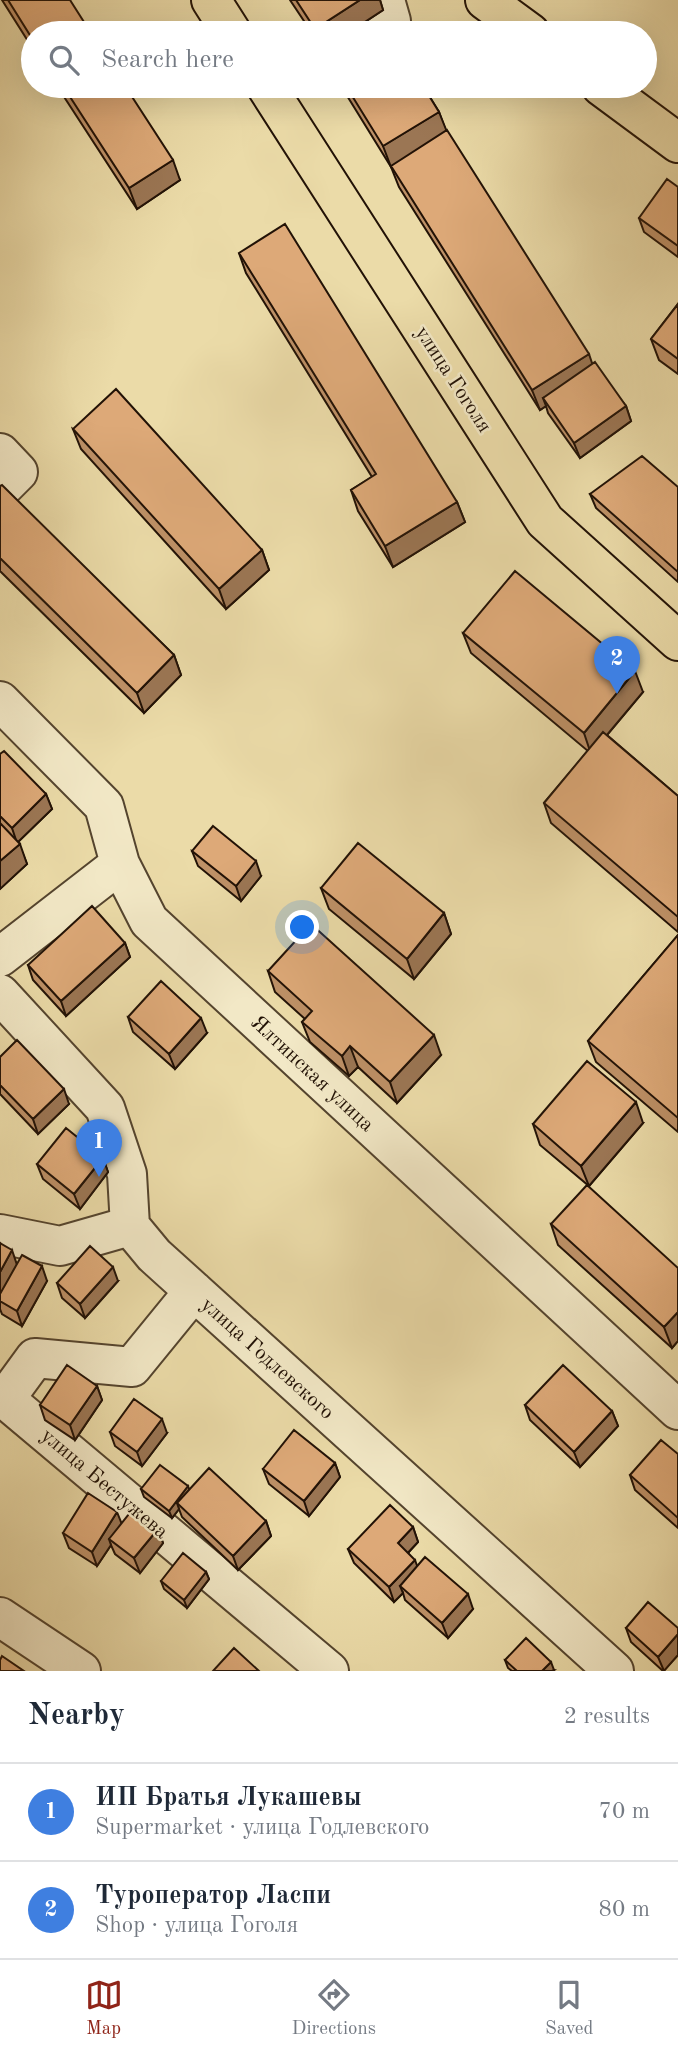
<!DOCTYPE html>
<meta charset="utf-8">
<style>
body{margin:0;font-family:"Old Standard TT",serif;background:#f2f2f3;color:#1f2937}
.you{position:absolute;left:303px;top:928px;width:24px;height:24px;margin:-18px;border:5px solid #fff;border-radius:50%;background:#1a73e8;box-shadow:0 0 0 10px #1a73e833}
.badge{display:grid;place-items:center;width:46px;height:46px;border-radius:50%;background:#8f2418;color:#fff;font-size:23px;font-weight:700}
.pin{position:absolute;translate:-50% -58px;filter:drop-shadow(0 2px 4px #0008)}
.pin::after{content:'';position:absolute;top:37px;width:24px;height:21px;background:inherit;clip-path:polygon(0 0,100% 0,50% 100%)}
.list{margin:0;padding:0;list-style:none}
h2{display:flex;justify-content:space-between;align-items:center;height:91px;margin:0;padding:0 28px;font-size:30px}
h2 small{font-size:23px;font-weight:400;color:#747a83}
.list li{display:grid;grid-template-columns:46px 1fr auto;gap:21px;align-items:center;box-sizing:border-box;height:98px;padding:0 28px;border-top:2px solid #e0e1e3}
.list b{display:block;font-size:26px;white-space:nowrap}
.list p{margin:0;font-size:23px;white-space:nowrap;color:#747a83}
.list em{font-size:23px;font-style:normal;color:#747a83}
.icon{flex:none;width:38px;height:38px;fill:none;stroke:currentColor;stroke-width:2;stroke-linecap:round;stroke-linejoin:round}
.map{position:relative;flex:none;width:678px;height:1671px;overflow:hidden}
.search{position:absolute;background:#fff;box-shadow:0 7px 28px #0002;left:21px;right:21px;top:21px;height:77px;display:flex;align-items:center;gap:18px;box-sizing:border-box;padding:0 24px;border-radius:38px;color:#747a83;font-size:26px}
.sheet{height:287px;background:#fff}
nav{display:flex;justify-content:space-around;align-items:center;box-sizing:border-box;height:98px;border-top:2px solid #e0e1e3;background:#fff;font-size:19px;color:#747a83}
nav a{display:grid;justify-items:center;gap:4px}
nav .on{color:#8f2418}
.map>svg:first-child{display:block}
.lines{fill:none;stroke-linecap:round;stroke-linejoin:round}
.minor-casing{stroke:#54442e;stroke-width:42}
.major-casing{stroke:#221206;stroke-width:42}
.minor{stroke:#f2e8c6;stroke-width:38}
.major{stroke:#ebdba8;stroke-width:38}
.wall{fill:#be9167;stroke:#221206;stroke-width:2}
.shaded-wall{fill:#9b7654;stroke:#221206;stroke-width:2}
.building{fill:#dda978;stroke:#221206;stroke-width:2}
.labels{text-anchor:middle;stroke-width:5;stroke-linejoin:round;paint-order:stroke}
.street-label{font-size:21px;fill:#221206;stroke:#f2e8c6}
</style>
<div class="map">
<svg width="678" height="1671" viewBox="0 0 678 1671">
<rect width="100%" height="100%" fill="#ebdba8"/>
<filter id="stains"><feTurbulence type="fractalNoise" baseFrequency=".00286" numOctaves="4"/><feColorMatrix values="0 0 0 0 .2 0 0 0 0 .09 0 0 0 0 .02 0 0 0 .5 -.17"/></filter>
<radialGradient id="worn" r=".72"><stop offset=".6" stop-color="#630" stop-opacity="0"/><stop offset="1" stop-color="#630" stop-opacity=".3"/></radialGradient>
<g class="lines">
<g class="minor-casing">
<path id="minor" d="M373,33L391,21L385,0
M0,453L18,472L0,490
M0,701L104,806L120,864L149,921L678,1410
M0,957L120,864
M0,994L105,1108L127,1174L130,1226L154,1255L614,1671
M0,1234L60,1246L130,1226
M194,1291L132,1367L35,1358L5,1399L329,1671
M0,1617L81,1671"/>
</g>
<g class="major-casing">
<path id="major" d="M211,0L232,33
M485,0L530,33
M266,86L545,521L678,641
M601,86L678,143"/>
</g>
<use href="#minor" class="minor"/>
<use href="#major" class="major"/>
</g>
<path class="wall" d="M2,0H70L33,33V49Z
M290,0H380L383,10L348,33H312Z
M57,86H125L180,180L137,209Z
M341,86H423L439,112L446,131L592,364L626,406L631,421L580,458L548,413L546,406L540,410L399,187L391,167Z
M678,187V257L644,232L639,218Z
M239,253L457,502L465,522L393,567L358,511L351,490L372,477L246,273Z
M678,304V374L659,360L651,339Z
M73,429L262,550L269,570L226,609L81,449Z
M0,486L174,655L181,675L144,713L0,571Z
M678,487V582L596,508L590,494Z
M463,633L643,692L607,735L678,796V932L551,823L544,803L588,751L471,653Z
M0,754L46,794L52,809L18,842L27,864L0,889Z
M192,851L261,876L241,901L198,866Z
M321,888L444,913L451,934L414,979L329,909Z
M678,935V1132L596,1062L588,1041Z
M125,943L130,957L66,1016L33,980L28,965Z
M268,971L441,1055L397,1103L358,1067L349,1076L310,1042L302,1022L305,1019L275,992Z
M128,1017L207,1033L175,1069L133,1032Z
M0,1057L69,1104L38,1134L0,1094Z
M643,1123L589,1186L540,1145L533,1124Z
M103,1158L108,1172L80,1209L43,1179L37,1164Z
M551,1224L678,1268V1341L672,1348L558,1245Z
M0,1243L17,1264L47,1281L22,1326L2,1314L0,1309Z
M118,1281L85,1318L62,1298L57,1283Z
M97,1386L102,1400L75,1440L45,1420L40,1405Z
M525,1405L612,1411L618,1426L580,1467L530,1420Z
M110,1432L167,1433L142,1466L115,1446Z
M678,1454V1528L635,1490L630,1475Z
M335,1463L340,1477L309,1516L269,1484L263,1469Z
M141,1489H190L266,1521L271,1536L238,1570L182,1517L179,1509L172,1518L144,1497Z
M122,1524L158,1529L163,1543L140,1573L115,1554L111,1545L97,1566L69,1548L63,1533Z
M413,1527L418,1542L408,1553L417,1566L473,1609L448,1638L405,1600L403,1593L394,1602L354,1563L348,1549Z
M206,1572L209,1579L187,1608L164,1589L161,1581Z
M626,1628H678V1655L663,1671L631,1642Z
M505,1660L554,1670L552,1671H512L508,1668Z"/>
<path class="shaded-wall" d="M360,0H380L383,10L348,33H317L315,29Z
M439,112L447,132L391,167L383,146Z
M173,160L180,180L137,209L129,188Z
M589,354L596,375L543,398L546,406L540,410L532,390Z
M626,406L631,421L580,458L574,443Z
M457,502L465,522L393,567L385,546Z
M262,550L269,570L226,609L219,589Z
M174,655L181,675L144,713L137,693Z
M635,671L643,692L591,754L584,733Z
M46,794L52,809L17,843L12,828Z
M20,844L27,864L0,889V861Z
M256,861L261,876L241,901L236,886Z
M444,913L451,934L414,979L407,959Z
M125,943L130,957L66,1016L61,1001Z
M201,1018L207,1033L175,1069L169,1054Z
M434,1035L441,1055L397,1103L390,1082Z
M350,1046L358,1067L349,1076L342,1056Z
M64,1089L69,1104L38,1134L33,1119Z
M636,1102L643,1123L589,1186L581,1166Z
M103,1158L108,1172L80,1209L74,1194Z
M12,1250L17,1265L0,1296V1272Z
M42,1266L47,1281L22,1326L17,1311Z
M113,1267L118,1281L85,1318L80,1304Z
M678,1312V1341L672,1348L664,1327Z
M97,1386L102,1400L75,1440L70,1425Z
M612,1411L618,1426L580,1467L574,1452Z
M162,1419L167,1433L142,1466L137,1452Z
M335,1463L340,1477L309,1516L304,1501Z
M188,1486L191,1494L177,1503L179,1509L172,1518L169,1511Z
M117,1512L123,1527L109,1539L111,1545L97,1566L92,1552Z
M266,1521L271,1536L238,1570L233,1556Z
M413,1527L418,1542L403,1558L398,1543Z
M158,1529L163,1543L140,1573L134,1558Z
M415,1560L420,1574L400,1586L403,1593L394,1602L389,1587Z
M206,1572L209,1579L187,1608L184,1600Z
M468,1594L473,1609L448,1638L442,1623Z
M678,1634V1655L664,1671L658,1657Z
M551,1662L554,1670L552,1671H542Z"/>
<path class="building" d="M8,0H70L91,33H33V40Z
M296,0H360L315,29Z
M63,86H125L173,160L129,188Z
M346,86H423L439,112L383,146Z
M447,130L589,354L532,390L391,166Z
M667,179L678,187V246L639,218Z
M285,224L457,502L385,546L351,490L376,474L239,253Z
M678,304V359L651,339Z
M595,362L626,406L574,443L543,398Z
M116,389L262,550L219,589L73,429Z
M642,456L678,487V572L590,494Z
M2,485L174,655L137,693L0,558V486Z
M515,571L635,671L584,733L463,633Z
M603,732L678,796V917L544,803Z
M4,751L46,794L12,828L0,816V754Z
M0,823L20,844L0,861Z
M213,826L256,861L236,886L192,851Z
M358,843L444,913L407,959L321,888Z
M92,906L125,943L61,1001L28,965Z
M311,924L434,1035L390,1082L350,1046L342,1056L302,1022L312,1011L268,971Z
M678,935V1118L588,1041Z
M161,981L201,1018L169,1054L128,1017Z
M17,1040L64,1089L33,1119L0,1085V1057Z
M587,1061L636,1102L581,1166L533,1124Z
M66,1128L103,1158L74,1194L37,1164Z
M587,1185L678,1268V1312L664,1327L551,1224Z
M0,1243L12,1250L0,1272Z
M90,1246L113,1267L80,1304L57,1283Z
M22,1255L42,1266L17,1311L0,1301V1294Z
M67,1365L97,1386L70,1425L40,1405Z
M563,1365L612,1411L574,1452L525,1405Z
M134,1399L162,1419L137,1452L110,1432Z
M294,1430L335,1463L304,1501L263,1469Z
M661,1440L678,1454V1518L630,1475Z
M160,1465L188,1486L169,1511L141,1489Z
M209,1468L266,1521L233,1556L177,1503Z
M88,1493L117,1512L92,1552L63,1533Z
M390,1505L413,1527L398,1543L415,1560L389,1587L348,1549Z
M133,1509L158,1529L134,1558L109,1539Z
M183,1553L206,1572L184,1600L161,1581Z
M425,1557L468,1594L442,1623L400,1586Z
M648,1602L678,1628V1634L658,1657L626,1628Z
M526,1638L551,1662L542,1671H517L505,1660Z
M234,1648L259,1671H213Z
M2,1656L24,1671H0V1660Z"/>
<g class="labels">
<g class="street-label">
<text transform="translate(454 379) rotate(57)" y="7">улица Гоголя</text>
<text transform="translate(313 1073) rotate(43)" y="7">Ялтинская улица</text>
<text transform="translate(268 1358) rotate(42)" y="7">улица Годлевского</text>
<text transform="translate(105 1483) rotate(40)" y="7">улица Бестужева</text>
</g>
</g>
<rect width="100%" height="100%" filter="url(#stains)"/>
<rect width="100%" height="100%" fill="url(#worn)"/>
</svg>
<div class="you"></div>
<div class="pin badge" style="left:99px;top:1177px;background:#3f7fe0">1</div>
<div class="pin badge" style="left:617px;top:694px;background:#3f7fe0">2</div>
<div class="search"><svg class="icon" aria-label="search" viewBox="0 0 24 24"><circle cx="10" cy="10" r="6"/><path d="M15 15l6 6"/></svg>Search here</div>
</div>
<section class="sheet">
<h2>Nearby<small>2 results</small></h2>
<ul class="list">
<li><span class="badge" style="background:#3f7fe0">1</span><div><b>ИП Братья Лукашевы</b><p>Supermarket · улица Годлевского</p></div><em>70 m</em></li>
<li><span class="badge" style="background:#3f7fe0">2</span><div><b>Туроператор Ласпи</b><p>Shop · улица Гоголя</p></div><em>80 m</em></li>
</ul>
</section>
<nav>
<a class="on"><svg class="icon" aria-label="map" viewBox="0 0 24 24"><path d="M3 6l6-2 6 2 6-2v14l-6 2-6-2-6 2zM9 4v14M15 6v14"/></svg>Map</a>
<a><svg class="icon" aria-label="directions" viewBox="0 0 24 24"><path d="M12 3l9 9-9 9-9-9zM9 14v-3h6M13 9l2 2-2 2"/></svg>Directions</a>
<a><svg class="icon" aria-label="saved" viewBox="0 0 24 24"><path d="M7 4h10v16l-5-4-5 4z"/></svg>Saved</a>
</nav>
